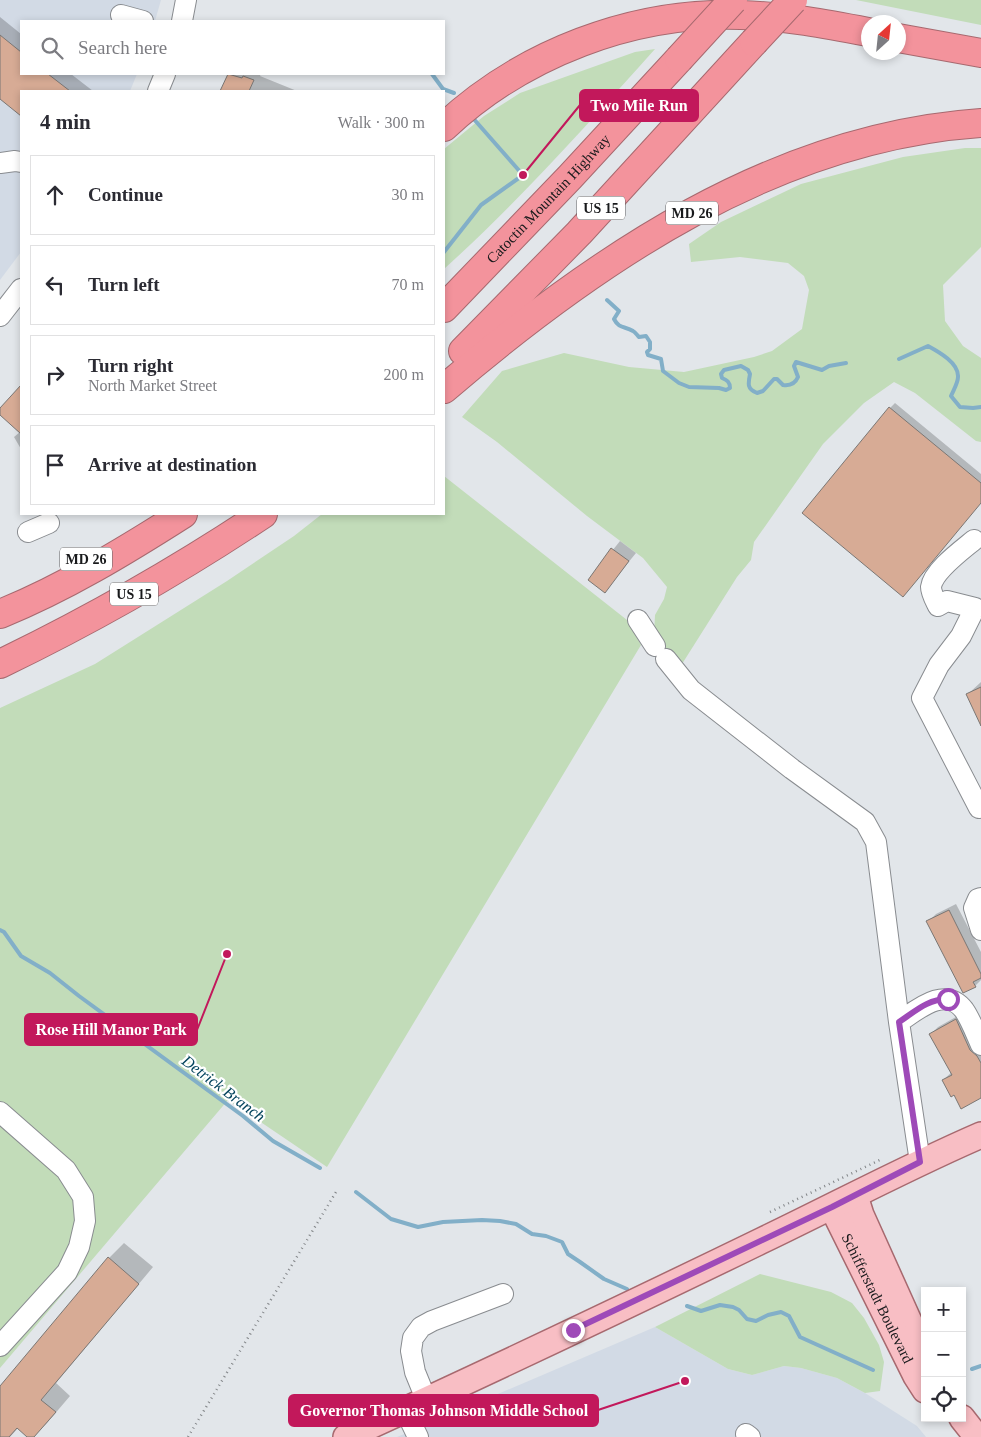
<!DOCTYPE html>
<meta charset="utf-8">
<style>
body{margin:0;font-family:"Times New Roman",serif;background:#f7f7f7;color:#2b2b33}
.controls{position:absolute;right:15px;bottom:15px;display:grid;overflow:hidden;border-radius:0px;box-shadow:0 2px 8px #0003}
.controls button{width:45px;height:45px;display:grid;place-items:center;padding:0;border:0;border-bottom:1px solid #e1e1e2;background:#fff;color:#2b2b33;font:25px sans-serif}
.compass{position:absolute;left:861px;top:15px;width:45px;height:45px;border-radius:50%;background:#fff;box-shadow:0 2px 8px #0003;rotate:27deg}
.stop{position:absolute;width:15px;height:15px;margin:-11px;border:4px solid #9e4ab8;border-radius:50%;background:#fff}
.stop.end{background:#9e4ab8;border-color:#fff;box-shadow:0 1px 5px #0008}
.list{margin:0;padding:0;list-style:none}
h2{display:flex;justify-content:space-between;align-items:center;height:65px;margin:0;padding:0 20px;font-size:21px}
h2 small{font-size:16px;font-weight:400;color:#7c7c81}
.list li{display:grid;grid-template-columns:32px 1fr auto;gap:15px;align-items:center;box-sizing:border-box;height:80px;margin:0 10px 10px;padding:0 10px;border:1px solid #e1e1e2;border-radius:0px}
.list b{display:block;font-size:19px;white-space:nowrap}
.list p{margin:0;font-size:16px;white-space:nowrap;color:#7c7c81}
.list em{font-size:16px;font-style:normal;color:#7c7c81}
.icon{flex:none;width:28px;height:28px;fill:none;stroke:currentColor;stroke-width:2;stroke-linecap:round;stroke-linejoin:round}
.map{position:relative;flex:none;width:981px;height:1437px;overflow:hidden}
.search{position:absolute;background:#fff;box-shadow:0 2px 8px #0003;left:20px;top:20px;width:425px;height:55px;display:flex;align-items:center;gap:12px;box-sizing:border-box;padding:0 18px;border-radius:0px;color:#7c7c81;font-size:19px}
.panel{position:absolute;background:#fff;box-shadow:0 2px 8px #0003;left:20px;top:90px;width:425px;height:425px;border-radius:0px}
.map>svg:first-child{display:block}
.built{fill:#d2dae5}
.green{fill:#c2dcb9}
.shadow{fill:#0003}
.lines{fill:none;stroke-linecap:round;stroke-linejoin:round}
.stream{stroke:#82afc8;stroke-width:4}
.building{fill:#d7ab95;stroke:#7b7774}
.minor-casing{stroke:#898c90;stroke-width:22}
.major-casing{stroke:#a7696f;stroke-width:28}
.highway-casing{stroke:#a7696f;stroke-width:30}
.path{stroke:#838689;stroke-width:2.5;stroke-dasharray:1 4;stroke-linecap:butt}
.minor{stroke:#fff;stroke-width:20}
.major{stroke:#f8bec4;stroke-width:25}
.highway{stroke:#f3939c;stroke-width:28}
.highway-bridge-casing{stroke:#a7696f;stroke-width:30;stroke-linecap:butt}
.highway-bridge{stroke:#f3939c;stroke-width:28}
.route{stroke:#9e4ab8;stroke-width:6}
.labels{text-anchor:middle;stroke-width:4.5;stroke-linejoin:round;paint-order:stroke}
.shield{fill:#fff;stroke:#5e5f60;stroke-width:1}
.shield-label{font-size:14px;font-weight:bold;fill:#191a1c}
.street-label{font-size:15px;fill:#191a1c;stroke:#fff}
.water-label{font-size:16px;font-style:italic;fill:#05455e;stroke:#fff}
.leader{fill:none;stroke:#c2185b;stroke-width:2}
.callout-dot{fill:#c2185b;stroke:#fff;stroke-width:2}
.callout{fill:#c2185b;stroke:#c2185b;stroke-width:2}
.callout-label{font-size:16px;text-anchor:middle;font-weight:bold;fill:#fff}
</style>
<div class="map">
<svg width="981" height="1437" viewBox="0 0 981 1437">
<rect width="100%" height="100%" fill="#e2e6ea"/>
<path class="built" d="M0,0H161L155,21H21V74H137L130,91H21V252L0,280Z
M655,1327L728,1369L752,1375L784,1366L801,1368L837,1378L865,1393L917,1426L926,1437H397Z"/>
<path class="green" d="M856,0H981V25Z
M655,49C587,125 519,201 444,269V149L484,116L520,93L635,52Z
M965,148H981V247L943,285L945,321L963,346L981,358V442L976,441L915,393L894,382L864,403L823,444L754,542L751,560L737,577L682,664L664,647L654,635L655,615L664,599L667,587L643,558L587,516L497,442L462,417L502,371L564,353L629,367L684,372L754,357L772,351L802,329L809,290L804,276L788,263L740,257L691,262L689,244L721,222L801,184L903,157Z
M444,476L627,620L641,645L327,1167L228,1100L0,1368V708L95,664L227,581L294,536L322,514H444Z
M760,1274L831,1292L852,1303L864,1318L879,1345L884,1362L880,1391L865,1393L837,1378L801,1368L784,1366L752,1375L728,1369L655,1327Z"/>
<path class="shadow" d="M0,17L21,34V74H71L93,91H21V114L0,97Z
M229,74H261L260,76L297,91H222Z
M21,387V449L14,437L20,432L0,413V410Z
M895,403L981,474V502L890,408Z
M620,541L636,553L605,591L589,580Z
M981,682V723L968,694Z
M956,904L981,952V980L975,986L928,922L936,914Z
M963,1013L981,1046V1097L954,1094L943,1080L952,1072L931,1034L938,1027Z
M124,1243L153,1267L56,1383L70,1396L47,1423L33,1437H29L18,1428L10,1437H0V1387L109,1258Z"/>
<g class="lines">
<path class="stream" d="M432,74L443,89L454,93
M444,252L481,205L523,175L472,117
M607,300L619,311L614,319C619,329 625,326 633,331C635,332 637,335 639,337L646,336L650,342V349L647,352L648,355L661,359L663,371L679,383L689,387L719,388L726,390L730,388C730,382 727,380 722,378L721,374L724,370L741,366L748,370L750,374C748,384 747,389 757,393L763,391L774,379H777L783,385C790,386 795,384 798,377L794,366L796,362L822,370L829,366L846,363
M899,359L928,346C939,352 959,363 958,377C958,383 953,391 951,396L960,407L973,408L981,407
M0,930L4,932L21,956L50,973L79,996L243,1116L273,1141L320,1168
M356,1192L391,1219L418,1227L443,1222L482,1220L500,1221L516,1224L532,1234L546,1236L562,1242L568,1254L580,1262L604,1279L627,1289
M687,1306L701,1311L720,1305L733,1307L739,1310L747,1319L756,1321L768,1315L781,1312L789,1316L800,1337L873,1370
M972,1369L981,1366"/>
</g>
<path class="building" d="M0,35L21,52V74H48L70,91H21V116L0,99Z
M228,74L242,78L243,76L254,80L249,91H220Z
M21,385V434L0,415V408Z
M889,407L981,483V503L903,597L802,513Z
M611,548L629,561L605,593L588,580Z
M981,687V726L966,694Z
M949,910L981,974V978L973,982L976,987L963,993L926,921Z
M956,1019L970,1050L977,1056L981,1063V1098L961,1109L954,1095L951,1097L942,1080L952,1075L929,1034Z
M108,1257L139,1284L41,1400L56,1412L34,1437H27L17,1428L9,1437H0V1386Z"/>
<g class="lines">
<g class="minor-casing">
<path id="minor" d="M121,15L143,21
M182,21L186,0
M158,91L165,74
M0,163L15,161L21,162
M0,316L21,289
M28,532L49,523
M974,540C962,550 933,571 931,587C931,593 935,600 938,606L947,601L975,608
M975,608L961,636L939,665L922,698L979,808
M638,620L655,646
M666,659L691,690L792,769L865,822L876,842L899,1022L920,1162
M981,898L978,899L974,908L981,930
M899,1022C917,1010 945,985 964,1010C971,1020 976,1034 981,1045
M0,1112L66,1170L83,1197L85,1221L79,1247L67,1272L0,1346
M426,1399L415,1372L411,1351L413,1338L421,1327L432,1321L503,1294
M405,1410L418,1437
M746,1434L750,1437"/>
</g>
<g class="major-casing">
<g id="major">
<path d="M855,1196L861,1215L925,1357"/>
<path id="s1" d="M832,1207L916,1376L925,1390"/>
<path d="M962,1418L977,1437"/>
<path d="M346,1437C486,1373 625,1307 763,1240C836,1205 907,1167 981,1135"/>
</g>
</g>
<g class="highway-casing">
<g id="highway">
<path d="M898,38L981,53"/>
<path d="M444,127C522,54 633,11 741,15C784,16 827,24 868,32"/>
<path id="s2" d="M444,308L570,177L679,59"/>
<path d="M463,351L579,233L754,42"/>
<path d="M444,389C596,259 775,137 981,123"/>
<path d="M0,614C64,588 125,551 183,514"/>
<path d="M0,664C91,620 179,570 263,514"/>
</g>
</g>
<path class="path" d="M770,1212L882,1159
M188,1437L336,1192"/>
<use href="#minor" class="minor"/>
<use href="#major" class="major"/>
<use href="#highway" class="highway"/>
<g class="highway-bridge-casing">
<path id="highway-bridge" d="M754,42L793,0
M679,59L733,0"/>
</g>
<use href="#highway-bridge" class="highway-bridge"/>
</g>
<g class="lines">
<path class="route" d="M573,1330L832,1207L920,1162L899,1022C914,1012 930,998 948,999"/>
</g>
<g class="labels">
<g class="shield">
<rect x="577" y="196.5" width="48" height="23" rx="4"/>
<rect x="666" y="201.5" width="52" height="23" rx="4"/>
<rect x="60" y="547.5" width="52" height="23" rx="4"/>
<rect x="110" y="582.5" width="48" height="23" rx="4"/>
</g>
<g class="shield-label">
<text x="601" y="213">US 15</text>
<text x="692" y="218">MD 26</text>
<text x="86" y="564">MD 26</text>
<text x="134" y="599">US 15</text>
</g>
<g class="street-label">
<text dy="5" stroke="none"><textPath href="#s2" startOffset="151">Catoctin Mountain Highway</textPath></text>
<text dy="5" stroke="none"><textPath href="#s1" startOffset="102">Schifferstadt Boulevard</textPath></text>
</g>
<g class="water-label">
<text transform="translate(224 1088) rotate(37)" y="6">Detrick Branch</text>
</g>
</g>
<path class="leader" d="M523 175L580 105M227 954L197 1030M685 1381L598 1410"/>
<g class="callout-dot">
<circle cx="523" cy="175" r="5"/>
<circle cx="227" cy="954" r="5"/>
<circle cx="685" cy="1381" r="5"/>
</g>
<g class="callout">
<rect x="580" y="90" width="118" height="31" rx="5"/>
<rect x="25" y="1014" width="172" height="31" rx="5"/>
<rect x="289" y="1395" width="309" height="31" rx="5"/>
</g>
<g class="callout-label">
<text x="639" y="111">Two Mile Run</text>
<text x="111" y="1035">Rose Hill Manor Park</text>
<text x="444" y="1416">Governor Thomas Johnson Middle School</text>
</g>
</svg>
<div class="controls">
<button>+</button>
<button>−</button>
<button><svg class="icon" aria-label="locate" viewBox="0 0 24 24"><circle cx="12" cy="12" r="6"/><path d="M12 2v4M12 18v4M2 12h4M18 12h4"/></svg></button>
</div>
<svg class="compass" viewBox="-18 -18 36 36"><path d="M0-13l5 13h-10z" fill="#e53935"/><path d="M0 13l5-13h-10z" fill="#7c7c81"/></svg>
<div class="stop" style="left:948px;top:999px"></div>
<div class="stop end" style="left:573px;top:1330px"></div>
<div class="search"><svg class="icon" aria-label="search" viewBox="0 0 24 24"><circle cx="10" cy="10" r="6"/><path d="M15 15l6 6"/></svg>Search here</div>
<section class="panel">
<h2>4 min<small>Walk · 300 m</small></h2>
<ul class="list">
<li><svg class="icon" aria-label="ahead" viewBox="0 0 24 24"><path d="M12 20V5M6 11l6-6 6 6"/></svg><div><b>Continue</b></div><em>30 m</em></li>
<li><svg class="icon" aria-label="left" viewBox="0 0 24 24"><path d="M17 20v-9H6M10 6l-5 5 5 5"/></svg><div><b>Turn left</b></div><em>70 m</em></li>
<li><svg class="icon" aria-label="right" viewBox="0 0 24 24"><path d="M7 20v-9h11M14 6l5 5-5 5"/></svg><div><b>Turn right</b><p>North Market Street</p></div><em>200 m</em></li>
<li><svg class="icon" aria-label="arrive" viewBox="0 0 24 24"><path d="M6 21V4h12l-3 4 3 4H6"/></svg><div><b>Arrive at destination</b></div></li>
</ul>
</section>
</div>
